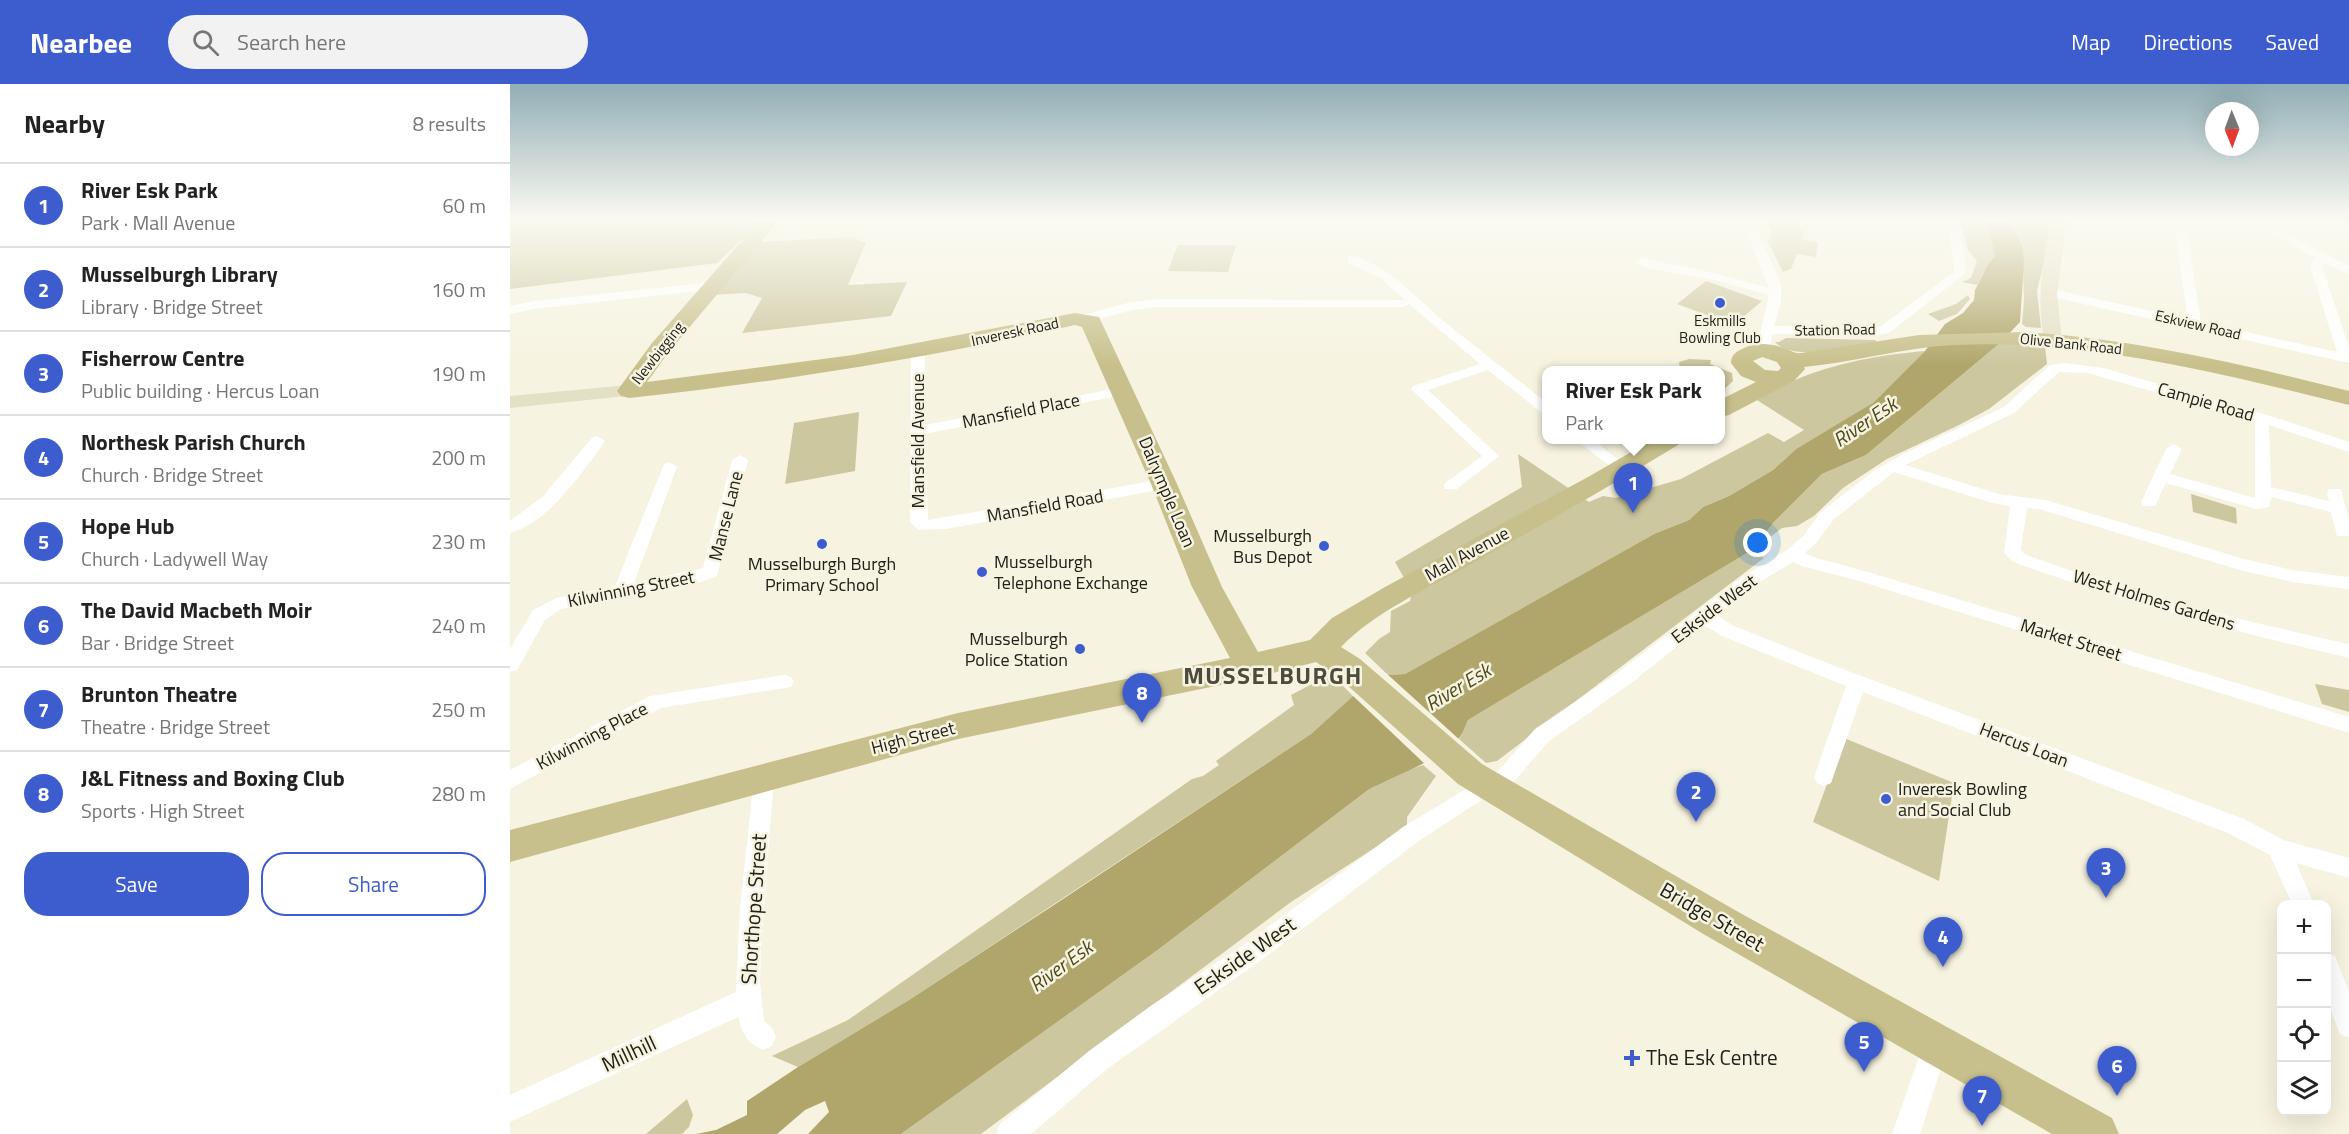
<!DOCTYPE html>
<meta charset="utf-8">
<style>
body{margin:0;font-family:"Titillium Web",sans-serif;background:#f2f2f2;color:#222}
.controls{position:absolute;right:18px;bottom:18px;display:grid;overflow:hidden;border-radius:12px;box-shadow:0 6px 24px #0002}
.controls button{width:54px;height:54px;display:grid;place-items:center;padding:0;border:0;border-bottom:2px solid #e0e0e0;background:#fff;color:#222;font:30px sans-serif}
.compass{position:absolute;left:1695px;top:18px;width:54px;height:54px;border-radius:50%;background:#fff;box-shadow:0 6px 24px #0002;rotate:179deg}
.you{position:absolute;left:1248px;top:459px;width:21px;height:21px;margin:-15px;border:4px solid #fff;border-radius:50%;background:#1a73e8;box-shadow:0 0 0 9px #1a73e833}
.badge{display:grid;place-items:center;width:39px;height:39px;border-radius:50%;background:#3d5dcf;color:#fff;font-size:20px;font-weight:700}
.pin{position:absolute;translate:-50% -50px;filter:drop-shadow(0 2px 3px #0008)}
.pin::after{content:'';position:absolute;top:32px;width:21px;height:18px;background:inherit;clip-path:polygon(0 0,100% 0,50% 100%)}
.popup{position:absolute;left:1032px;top:282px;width:183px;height:78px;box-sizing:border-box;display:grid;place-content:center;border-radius:12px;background:#fff;filter:drop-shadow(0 2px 4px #0005);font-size:20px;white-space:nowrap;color:#767676}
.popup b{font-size:22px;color:#222}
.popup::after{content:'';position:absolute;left:50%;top:100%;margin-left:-12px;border:12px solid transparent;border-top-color:#fff}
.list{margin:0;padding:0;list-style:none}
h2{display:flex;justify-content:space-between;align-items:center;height:78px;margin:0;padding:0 24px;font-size:26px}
h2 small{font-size:20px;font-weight:400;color:#767676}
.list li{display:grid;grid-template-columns:39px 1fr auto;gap:18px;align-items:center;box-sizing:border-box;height:84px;padding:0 24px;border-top:2px solid #e0e0e0}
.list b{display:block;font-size:22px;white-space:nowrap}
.list p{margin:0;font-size:20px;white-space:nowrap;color:#767676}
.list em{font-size:20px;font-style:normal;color:#767676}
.actions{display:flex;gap:12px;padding:18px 24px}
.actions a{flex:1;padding:14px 0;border:2px solid #3d5dcf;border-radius:24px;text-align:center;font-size:21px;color:#3d5dcf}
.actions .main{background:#3d5dcf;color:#fff}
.icon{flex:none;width:33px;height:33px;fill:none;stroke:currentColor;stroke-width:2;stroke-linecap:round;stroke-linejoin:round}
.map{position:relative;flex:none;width:1839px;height:1050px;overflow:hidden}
header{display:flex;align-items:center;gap:36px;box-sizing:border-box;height:84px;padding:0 30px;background:#3d5dcf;color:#fff}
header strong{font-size:28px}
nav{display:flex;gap:33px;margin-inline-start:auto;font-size:21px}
.search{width:420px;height:54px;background:#f2f2f2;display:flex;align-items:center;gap:15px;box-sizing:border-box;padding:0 21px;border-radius:33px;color:#767676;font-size:22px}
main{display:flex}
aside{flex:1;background:#fff}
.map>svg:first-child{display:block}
.green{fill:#cdc7a0}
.water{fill:#b0a66b}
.pier{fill:#f6f3e0}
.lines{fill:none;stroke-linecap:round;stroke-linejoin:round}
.street{fill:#fff;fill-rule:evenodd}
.secondary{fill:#e4e0c6;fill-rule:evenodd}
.primary{fill:#c8c08c;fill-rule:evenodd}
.poi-dot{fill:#3d5dcf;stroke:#f6f3e0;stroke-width:2}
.labels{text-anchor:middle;stroke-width:5;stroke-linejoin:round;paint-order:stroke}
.far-poi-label{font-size:15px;fill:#212019;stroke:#f6f3e0}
.far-street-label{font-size:15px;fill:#212019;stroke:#f6f3e0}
.street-label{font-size:18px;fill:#212019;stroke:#f6f3e0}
.poi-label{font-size:18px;fill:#212019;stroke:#f6f3e0;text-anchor:end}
.water-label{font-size:20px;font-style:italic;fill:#4f481a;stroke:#f6f3e0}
.near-street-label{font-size:21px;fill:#212019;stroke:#f6f3e0}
.near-poi-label{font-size:21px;fill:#212019;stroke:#f6f3e0;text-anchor:start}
.district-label{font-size:24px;font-weight:bold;letter-spacing:1.5px;fill:#4e4b3c;stroke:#f6f3e0}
</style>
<header>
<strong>Nearbee</strong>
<div class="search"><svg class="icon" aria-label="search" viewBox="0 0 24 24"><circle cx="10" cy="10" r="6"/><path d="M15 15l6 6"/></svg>Search here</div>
<nav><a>Map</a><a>Directions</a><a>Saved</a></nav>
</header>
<main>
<aside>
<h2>Nearby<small>8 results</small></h2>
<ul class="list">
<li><span class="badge">1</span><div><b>River Esk Park</b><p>Park · Mall Avenue</p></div><em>60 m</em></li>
<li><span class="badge">2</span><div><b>Musselburgh Library</b><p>Library · Bridge Street</p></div><em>160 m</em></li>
<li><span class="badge">3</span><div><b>Fisherrow Centre</b><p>Public building · Hercus Loan</p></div><em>190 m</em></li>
<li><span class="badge">4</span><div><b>Northesk Parish Church</b><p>Church · Bridge Street</p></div><em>200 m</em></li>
<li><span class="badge">5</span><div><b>Hope Hub</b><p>Church · Ladywell Way</p></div><em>230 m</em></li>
<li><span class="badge">6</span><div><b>The David Macbeth Moir</b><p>Bar · Bridge Street</p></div><em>240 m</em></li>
<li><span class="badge">7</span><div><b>Brunton Theatre</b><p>Theatre · Bridge Street</p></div><em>250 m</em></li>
<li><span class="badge">8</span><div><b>J&amp;L Fitness and Boxing Club</b><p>Sports · High Street</p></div><em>280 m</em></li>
</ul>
<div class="actions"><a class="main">Save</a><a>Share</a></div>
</aside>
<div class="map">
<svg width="1839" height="1050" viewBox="0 0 1839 1050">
<rect width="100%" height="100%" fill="#f6f3e0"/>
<path class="green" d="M0,135H254L207,179L0,205Z
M1256,135H1285L1294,151L1292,156L1308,158L1306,173L1287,170L1281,185L1273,188L1258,158L1262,147Z
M1450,135H1476L1485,172L1478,180L1467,201L1452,198L1461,194L1467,177L1458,166Z
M1497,135H1539L1537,166L1527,207L1531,244L1516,243L1512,240L1514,216L1512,160Z
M342,153L356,159L338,201L397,198L381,232L232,249L252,214L236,209L201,211L245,158Z
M668,161H726L718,188L658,187Z
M1196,197L1252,217L1224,241L1167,220Z
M1458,211L1460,215L1447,230L1429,237L1418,230L1446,220Z
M1276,254L1365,256L1368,259C1342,262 1283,279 1265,258H1269Z
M1490,259L1535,262L1537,280L1479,325L1449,341L1377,375L1333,404L1304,432L1287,442L1272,444L1250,461L1247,460L1264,438L1312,390L1356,371Z
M1415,267L1363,319L1353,326L1286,365L1263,386L1219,412L1193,423L1179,436L1144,450L895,590L878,591L855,569L869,555L880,548L881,527L900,517L902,508L885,478L1012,403L1008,370L1079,418L1093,412L1106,414L1171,395L1258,349L1274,358L1294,346L1247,316C1297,284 1357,272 1415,267Z
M1179,275L1201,276L1200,280L1222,289L1223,297L1210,309V286H1170L1169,278Z
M349,328L345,387L275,400L284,339Z
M1681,410L1726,424L1727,440L1683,428Z
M1242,466L1254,474L987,677L976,679L949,655L958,636Z
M821,590L843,612L801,650L399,916L288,983L262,972L338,936L682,695L693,692L709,681L706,677L784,621L781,611Z
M1805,600L1839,606V628L1812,620Z
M1334,654L1444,699L1429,797L1303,738Z
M913,681L926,692L897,733V743L781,818L471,1050H391L649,865L858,706L882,692Z
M177,1015L183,1031L179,1043L172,1050H136Z"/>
<path class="water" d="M1476,135H1496L1512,160L1514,178L1510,238L1490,259L1356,371L1312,390L1264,438L1242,466L958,636C955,642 953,649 949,654C933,675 883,692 858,706L649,865L391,1050H298L319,1028L315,1017L295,1026L267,1050H186L206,1046L237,1031V1017L288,983L399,916L547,819L801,650L843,612L878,591L895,590L1144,450L1179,436L1193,423L1219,412L1263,386L1286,365L1363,319L1415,267L1435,240L1453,229L1464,216L1465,206L1478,180L1485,172Z"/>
<path class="pier" d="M876,589L951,657L917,682L841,610Z"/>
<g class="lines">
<path class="street" d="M1231,135H1242L1271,200V217L1264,242L1370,243L1444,188L1438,135H1450L1456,189L1379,249L1361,252L1262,250L1260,267L1253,271L1246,267L1259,211L1204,196L1137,184L1125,178L1131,174L1205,189L1259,204Z
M1663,135H1675L1691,238L1827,268L1800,182L1806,174L1735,135H1749L1839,182V191L1815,179L1812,182L1839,263V279L1537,212L1531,208L1537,204L1678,235Z
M842,172C881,182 905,214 935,238C968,265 1002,291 1036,318V329L1031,328L978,286L918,306L989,372L947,405H935L933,401L972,372L901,305L903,302L970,280L899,220L893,223H650L622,226L574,239L568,235L569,232L621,218L650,215L895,216L870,194L838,179V173Z
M203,198L207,199L209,202L207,205L24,225L0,230V222L24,217Z
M408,264L415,268V341L613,303L620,307L613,311L415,350L418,436L654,395L662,400L654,405L436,445L409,446L400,438L401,268Z
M1555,279L1593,284L1767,334L1839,358V368L1759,341L1761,403L1819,417L1817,409L1819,405H1831L1839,437V452H1827L1821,428L1761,413L1759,423L1746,425L1656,399L1645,422H1633L1631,418L1656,365L1664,360L1672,365L1660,390L1745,414V336L1577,289L1549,288L1504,329L1395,381L1489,410L1536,416L1734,475L1782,486L1839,493V505L1782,498L1733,487L1529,425L1517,424L1511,465L1514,470C1619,509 1729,536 1839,560V574C1725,548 1613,517 1503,478L1494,469L1500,422L1482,419L1384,388L1324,435L1306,459L1295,469L1303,473L1358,488L1839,633V649L1349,497L1292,482L1283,478L1240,504L1206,531L1224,542L1322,581L1734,735L1773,756L1839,774V794L1786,779L1804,820H1782L1760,771L1718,749L1353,608L1321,699L1314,702L1307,699L1304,693L1336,602L1212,552L1194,541L1120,600L1039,657L992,711L985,714L977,711L973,715L909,757L754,874L597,985L521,1050H486L490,1040L579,967L642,921L738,858L893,743L959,703L967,693L974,690L982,694L1025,645L1106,590L1228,496L1277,466L1294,451L1312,427L1365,386L1393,370L1494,323L1540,281Z
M87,352L95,357C73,388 38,439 0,449V437L32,413L82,354Z
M1066,356H1083L1118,383L1115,386H1105Z
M230,371L238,376L207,492L191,498L51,525L35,536L7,586L0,588V565L23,526L46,514L105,502L154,380L159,378L167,383L124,499L193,484L222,376Z
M274,591L281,593L284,598L281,603L151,624L0,705V686L140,612Z
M254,684L261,687L264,693L251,863L250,899L254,937L262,944L266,953L262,962L253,966C237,959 232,949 228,933L0,1038V1011L226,908L230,824L244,693L247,687Z
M1816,869L1825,872L1839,908V954L1830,950L1816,914Z
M1426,946L1435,950L1439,959L1410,1050H1382L1417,950Z"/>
<path class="secondary" d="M1541,135H1557L1547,210L1552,255L1550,259H1536L1534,255C1526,214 1533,176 1541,135Z
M119,301L126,303L129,307L126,311L0,324V312Z"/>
<path class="primary" d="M251,135H270L158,269L137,298L343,271L565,229L589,233L667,400L712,503L748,568L800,556L822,534L875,503L1078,393L1142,356H1171L1168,361C1099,403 1028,443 958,482C915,506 865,528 831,563L850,575L972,680L1223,825L1602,1034L1609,1050H1542L1195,851L948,700L828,593L806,578L740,595L448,655L0,778V746L448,629L720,574L682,503L641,400L572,243L565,241C417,274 269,298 119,314L111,312L107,307L142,259Z
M1515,248C1625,255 1732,280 1839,307V321C1709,289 1578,255 1443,261C1392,264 1344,278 1294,283L1295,285L1284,297L1219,331L1210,333V316L1246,298L1231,292L1221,279C1221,272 1225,268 1232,265C1245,258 1260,259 1274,264C1281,266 1284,270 1291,269L1409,251ZM1252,273L1267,278L1271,284L1268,287L1255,286L1243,277Z"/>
</g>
<linearGradient id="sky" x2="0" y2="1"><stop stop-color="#91aeb6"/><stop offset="0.48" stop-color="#fbfaf1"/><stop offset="1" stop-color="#fbfaf1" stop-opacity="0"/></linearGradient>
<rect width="1839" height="282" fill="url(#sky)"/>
<g class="poi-dot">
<circle cx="1210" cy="219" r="6"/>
<circle cx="312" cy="460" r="6"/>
<circle cx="814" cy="462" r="6"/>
<circle cx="472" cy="488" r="6"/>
<circle cx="570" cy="565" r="6"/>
<circle cx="1376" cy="715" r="6"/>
<path d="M1119 965h6v6h6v6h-6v6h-6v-6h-6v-6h6z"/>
</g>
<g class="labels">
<g class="far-poi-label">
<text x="1210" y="242">Eskmills<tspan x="1210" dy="17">Bowling Club</tspan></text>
</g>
<g class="far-street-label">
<text transform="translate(1688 241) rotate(13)" y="5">Eskview Road</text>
<text transform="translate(1325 246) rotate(-1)" y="5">Station Road</text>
<text transform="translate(505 248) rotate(-12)" y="5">Inveresk Road</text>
<text transform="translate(1561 260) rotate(6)" y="5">Olive Bank Road</text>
<text transform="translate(148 269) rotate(-52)" y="5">Newbigging</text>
</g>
<g class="street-label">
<text transform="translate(1696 318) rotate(16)" y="6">Campie Road</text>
<text transform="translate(511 327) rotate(-11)" y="6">Mansfield Place</text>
<text transform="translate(408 357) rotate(-90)" y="6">Mansfield Avenue</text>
<text transform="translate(657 408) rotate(67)" y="6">Dalrymple Loan</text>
<text transform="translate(535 422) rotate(-10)" y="6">Mansfield Road</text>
<text transform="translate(216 432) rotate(-76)" y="6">Manse Lane</text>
<text transform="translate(957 470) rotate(-29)" y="6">Mall Avenue</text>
<text transform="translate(121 505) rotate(-11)" y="6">Kilwinning Street</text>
<text transform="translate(1644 516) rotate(17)" y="6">West Holmes Gardens</text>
<text transform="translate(1204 525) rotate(-37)" y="6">Eskside West</text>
<text transform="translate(1561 556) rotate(17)" y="6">Market Street</text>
<text transform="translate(82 652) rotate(-28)" y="6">Kilwinning Place</text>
<text transform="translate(403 654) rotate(-14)" y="6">High Street</text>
<text transform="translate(1514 661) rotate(21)" y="6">Hercus Loan</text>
</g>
<g class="poi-label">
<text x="802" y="458">Musselburgh<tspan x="802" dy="21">Bus Depot</tspan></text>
<text x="484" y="484" text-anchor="start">Musselburgh<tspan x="484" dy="21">Telephone Exchange</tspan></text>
<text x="312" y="486" text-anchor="middle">Musselburgh Burgh<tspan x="312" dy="21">Primary School</tspan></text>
<text x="558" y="561">Musselburgh<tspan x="558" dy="21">Police Station</tspan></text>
<text x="1388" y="711" text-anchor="start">Inveresk Bowling<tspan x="1388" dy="21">and Social Club</tspan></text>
</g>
<g class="water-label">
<text transform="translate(1355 338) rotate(-34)" y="7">River Esk</text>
<text transform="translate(948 603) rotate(-31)" y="7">River Esk</text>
<text transform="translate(551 882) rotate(-36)" y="7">River Esk</text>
</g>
<g class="near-street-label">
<text transform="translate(244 825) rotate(-86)" y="7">Shorthope Street</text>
<text transform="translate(1202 833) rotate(30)" y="7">Bridge Street</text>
<text transform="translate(735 872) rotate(-35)" y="7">Eskside West</text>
<text transform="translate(119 970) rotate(-25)" y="7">Millhill</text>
</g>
<g class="near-poi-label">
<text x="1136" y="981">The Esk Centre</text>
</g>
<g class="district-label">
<text x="763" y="600">MUSSELBURGH</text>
</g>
</g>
</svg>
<div class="controls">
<button>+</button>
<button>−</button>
<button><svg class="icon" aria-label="locate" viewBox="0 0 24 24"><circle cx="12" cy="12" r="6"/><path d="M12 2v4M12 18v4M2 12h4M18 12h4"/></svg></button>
<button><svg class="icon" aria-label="layers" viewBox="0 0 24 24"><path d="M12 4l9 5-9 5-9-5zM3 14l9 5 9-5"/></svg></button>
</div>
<svg class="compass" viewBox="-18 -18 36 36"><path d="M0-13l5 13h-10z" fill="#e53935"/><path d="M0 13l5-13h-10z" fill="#767676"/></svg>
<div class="you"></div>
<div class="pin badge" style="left:1123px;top:429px">1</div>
<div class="popup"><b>River Esk Park</b>Park</div>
<div class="pin badge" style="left:1186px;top:738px">2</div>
<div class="pin badge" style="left:1596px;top:814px">3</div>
<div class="pin badge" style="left:1433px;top:883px">4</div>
<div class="pin badge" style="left:1354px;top:988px">5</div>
<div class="pin badge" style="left:1607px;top:1012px">6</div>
<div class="pin badge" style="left:1472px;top:1042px">7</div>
<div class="pin badge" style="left:632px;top:639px">8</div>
</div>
</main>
